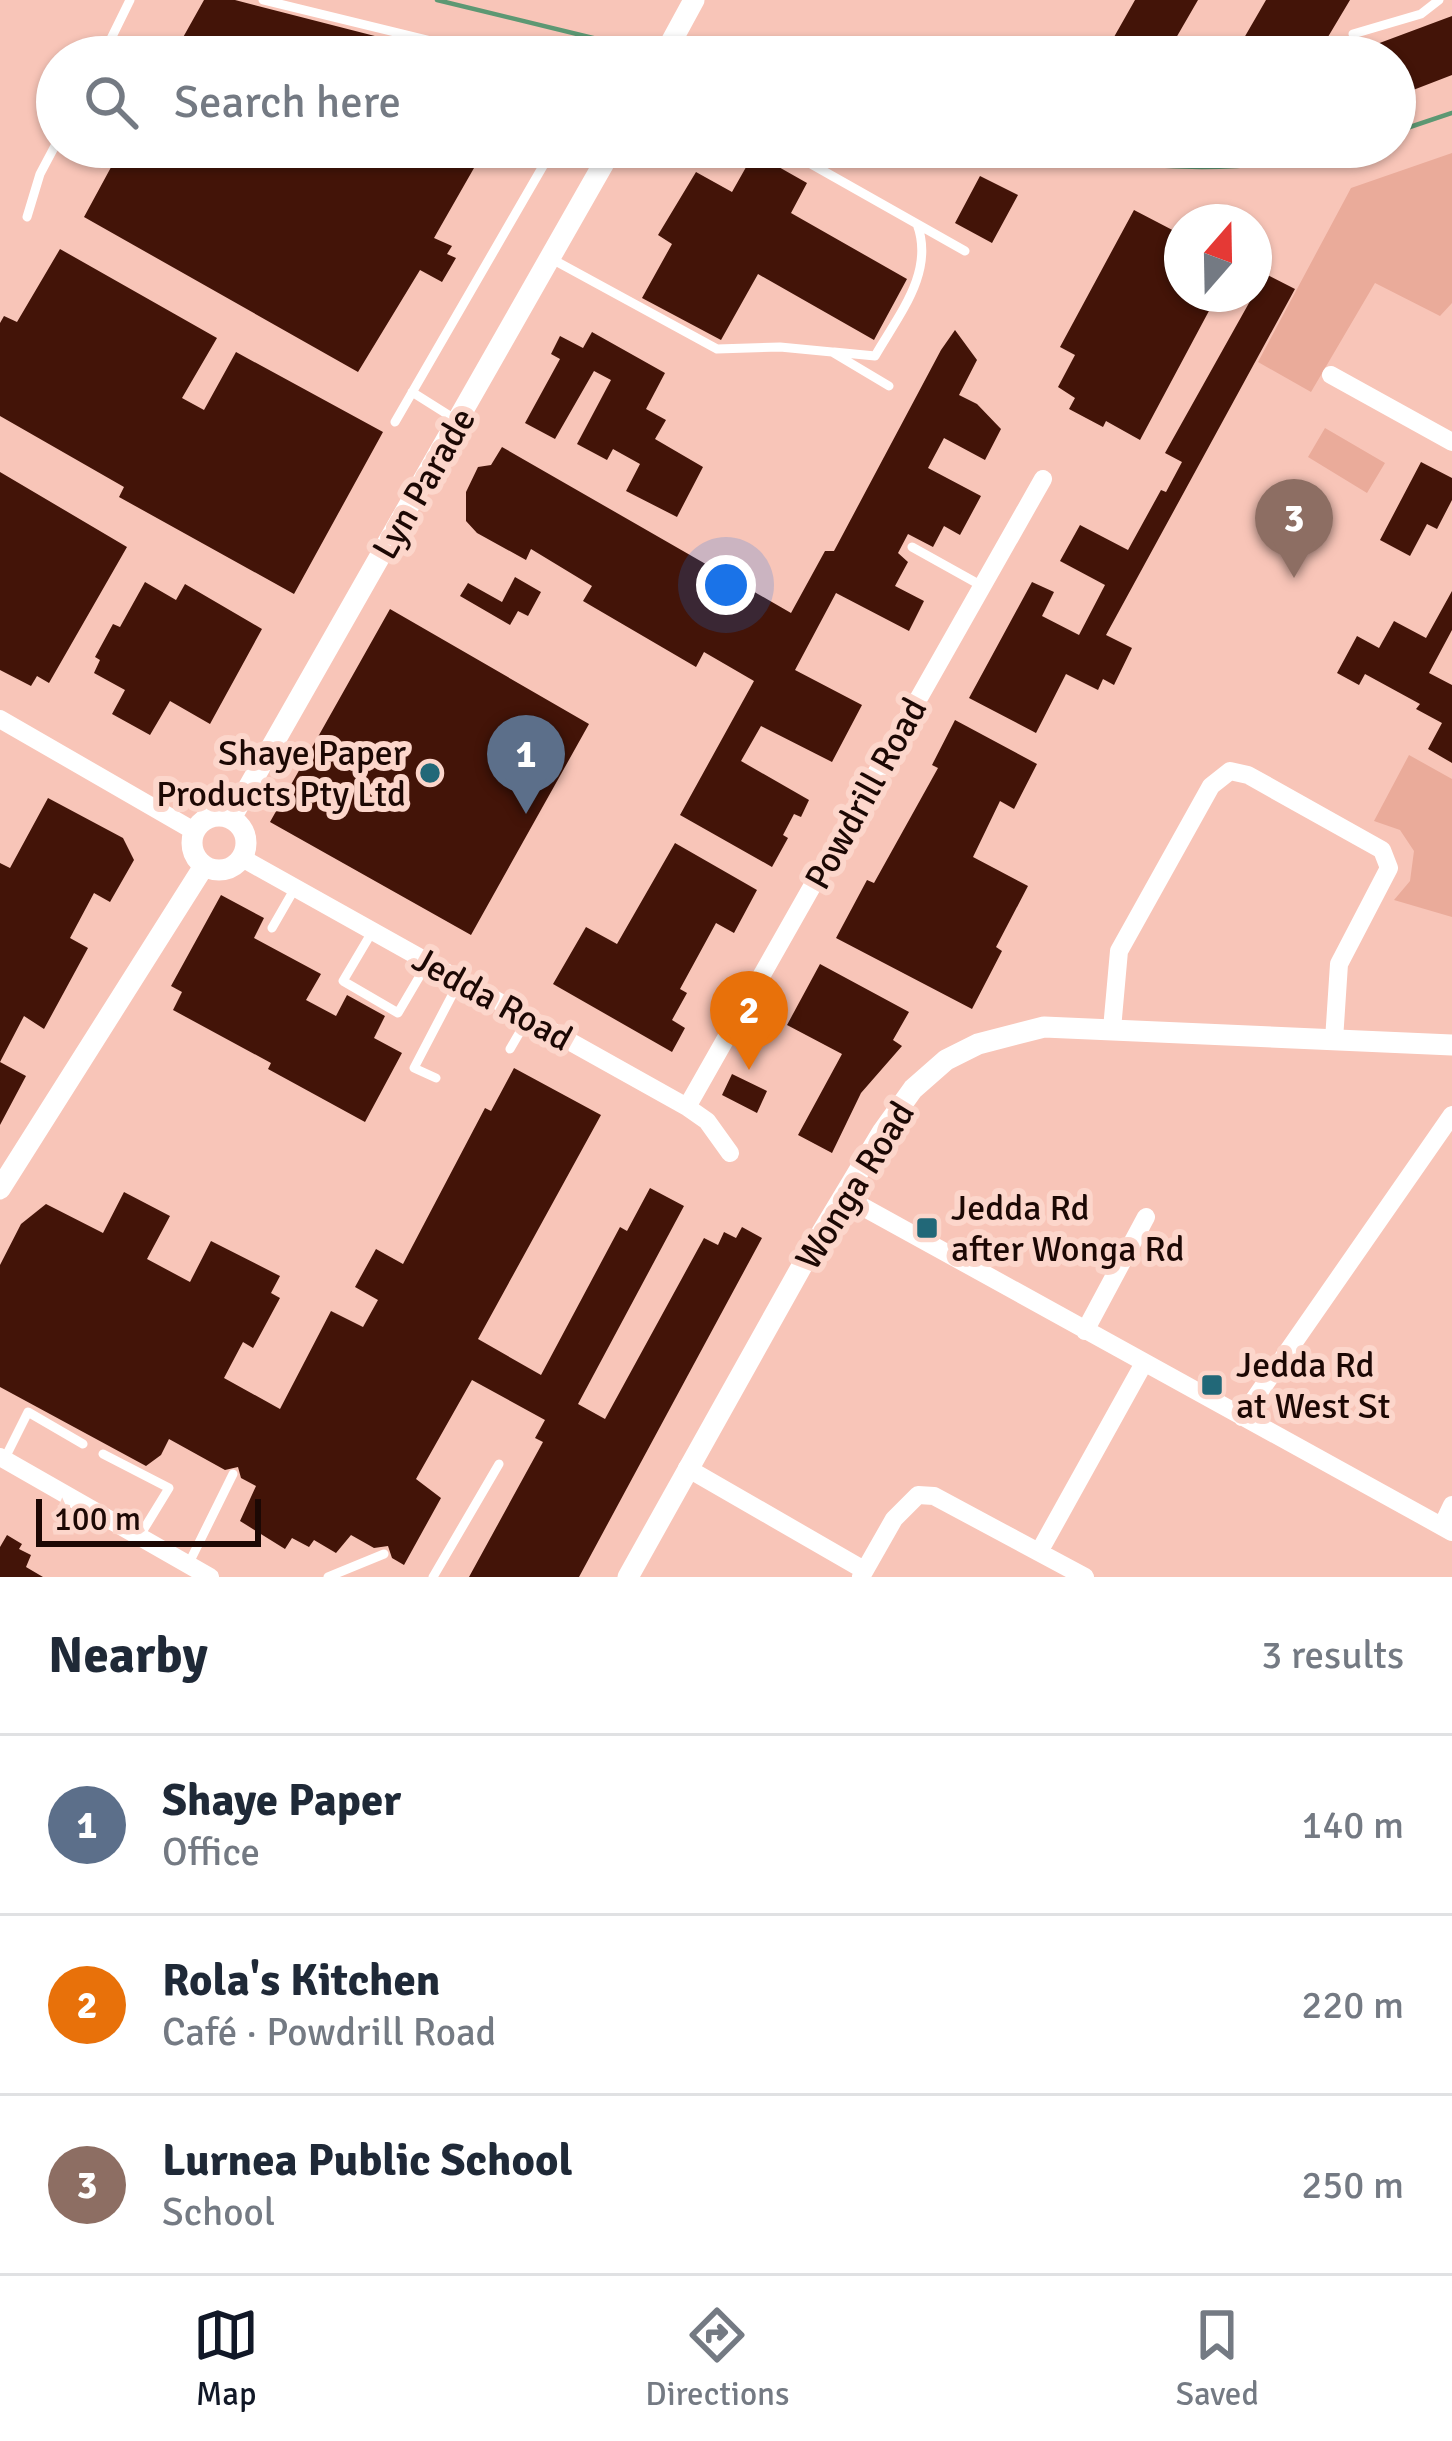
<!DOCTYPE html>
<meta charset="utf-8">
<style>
body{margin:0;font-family:Signika,sans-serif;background:#f2f2f3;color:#1f2937}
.compass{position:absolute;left:1164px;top:204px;width:108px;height:108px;border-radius:50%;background:#fff;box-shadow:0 3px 9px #0004;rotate:20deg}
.scale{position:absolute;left:36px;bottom:30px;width:225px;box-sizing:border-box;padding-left:12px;border:6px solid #1c0804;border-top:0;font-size:33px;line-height:42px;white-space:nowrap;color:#1c0804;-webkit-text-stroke:9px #fcd6cb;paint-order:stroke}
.you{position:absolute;left:726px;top:585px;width:42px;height:42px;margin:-30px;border:9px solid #fff;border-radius:50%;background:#1a73e8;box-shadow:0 0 0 18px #1a73e833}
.badge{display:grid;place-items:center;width:78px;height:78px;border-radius:50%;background:#111827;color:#fff;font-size:39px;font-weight:700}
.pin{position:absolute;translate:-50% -99px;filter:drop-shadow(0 3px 6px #0008)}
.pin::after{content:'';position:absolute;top:63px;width:42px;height:36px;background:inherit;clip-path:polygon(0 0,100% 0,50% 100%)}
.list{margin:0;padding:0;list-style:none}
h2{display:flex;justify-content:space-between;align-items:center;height:156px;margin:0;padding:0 48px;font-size:51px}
h2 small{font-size:39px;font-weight:400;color:#747a83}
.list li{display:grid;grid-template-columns:78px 1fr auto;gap:36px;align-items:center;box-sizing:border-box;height:180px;padding:0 48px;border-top:3px solid #e0e1e3}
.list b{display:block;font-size:45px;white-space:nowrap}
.list p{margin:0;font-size:39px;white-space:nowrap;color:#747a83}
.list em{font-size:39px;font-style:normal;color:#747a83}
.icon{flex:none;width:66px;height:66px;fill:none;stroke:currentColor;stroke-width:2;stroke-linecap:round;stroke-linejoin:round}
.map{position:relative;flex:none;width:1452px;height:1577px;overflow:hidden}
.search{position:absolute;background:#fff;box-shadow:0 3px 9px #0004;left:36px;right:36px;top:36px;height:132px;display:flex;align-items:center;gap:30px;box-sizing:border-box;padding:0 42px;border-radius:66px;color:#747a83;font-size:45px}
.sheet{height:696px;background:#fff}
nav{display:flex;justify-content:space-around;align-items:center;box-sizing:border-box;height:168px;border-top:3px solid #e0e1e3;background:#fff;font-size:33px;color:#747a83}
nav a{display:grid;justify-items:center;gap:6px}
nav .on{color:#111827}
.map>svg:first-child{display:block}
.green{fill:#eaab9a}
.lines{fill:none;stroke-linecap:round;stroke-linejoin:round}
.stream{stroke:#5d9873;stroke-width:4.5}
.building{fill:#431408}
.service{stroke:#fff;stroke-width:9}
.minor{stroke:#fff;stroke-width:18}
.tertiary{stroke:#fff;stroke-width:21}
.poi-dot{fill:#226878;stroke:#fcd6cb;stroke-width:4.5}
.labels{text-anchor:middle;stroke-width:12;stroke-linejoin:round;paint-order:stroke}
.street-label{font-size:36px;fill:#1c0804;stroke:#fcd6cb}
.poi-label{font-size:36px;fill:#1c0804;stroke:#fcd6cb;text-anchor:start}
</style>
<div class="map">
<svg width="1452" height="1577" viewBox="0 0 1452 1577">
<rect width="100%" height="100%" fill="#f8c5b8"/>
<path class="green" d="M1452,153V303L1440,316L1375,283L1311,392L1258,362L1351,188Z
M1325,428L1385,463L1367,493L1308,457Z
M1409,755L1452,779V917L1394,900L1410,881L1414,851L1400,830L1374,821Z"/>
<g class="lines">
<path class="stream" d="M437,0L659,54
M1395,132L1452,113
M1039,147C1141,170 1243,177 1344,147"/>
</g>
<path class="building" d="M204,0H235L445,54V57H172Z
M1135,0H1198L1165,57H1149L1114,37Z
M1266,0H1350L1316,57H1233Z
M1452,16V75L1395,97V57H1342Z
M122,147H486L434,238L452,246L447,254L456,258L442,282L420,270L358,372L84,217Z
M754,153L807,183L791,213L907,279L874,340L758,274L721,340L642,298L672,244L658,235L696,172L732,192Z
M980,176L1018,195L992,243L955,223Z
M1134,210L1182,235V294H1218L1140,440L1106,421L1103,427L1069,409L1075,398L1058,387L1075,355L1060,347Z
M60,249L217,338L182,398L204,410L236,352L383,432L294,594L119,497L124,487L0,416V323L4,316L17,322Z
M1254,268L1295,289L1106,635L1132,648L1114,685L1103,679L1098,690L1066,674L1036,733L969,698L1032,582L1054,592L1042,616L1079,635L1105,585L1060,561L1080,525L1128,550L1161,490L1166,492L1182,462L1165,453L1254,294Z
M955,330L977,360L959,395L977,404L1001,429L985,460L944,438L928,468L981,496L960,535L944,526L933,547L908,534L898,553L908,562L895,586L924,601L909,631L836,593L795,670L862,705L832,762L761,726L741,761L809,800L801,817L794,814L783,835L788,838L772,867L680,815L754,681L704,652L696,667L583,601L592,586L531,549L526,560L477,533L466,521V492L478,467L491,465L502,447L791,613L825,551H834L941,350Z
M592,332L665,373L646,409L666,420L655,439L703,467L677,517L626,491L640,464L613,449L607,460L577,444L611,380L594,371L555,439L525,423L560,359L551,354L560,336L583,348Z
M1421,462L1452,478V500L1437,529L1427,524L1410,556L1380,540Z
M0,472L127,547L49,683L37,676L31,686L0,670Z
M515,577L541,592L528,616L518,611L510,625L460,596L468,583L502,602Z
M145,582L176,600L185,584L262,629L210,724L170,701L150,735L112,714L125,690L94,673L100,660L95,657L113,624L120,627Z
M1452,591V630L1429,673L1452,685V763L1428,749L1442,723L1416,709L1420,704L1365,674L1359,685L1337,673L1357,636L1379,648L1394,621L1426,638Z
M390,609L589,724L471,935L270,822Z
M955,720L1037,764L1014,809L1000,801L973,857L1028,886L996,947L1002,951L972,1009L836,938L867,880L874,883L938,768L932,765Z
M48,798L123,838L134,860L110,902L94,893L70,938L88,948L44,1029L24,1016L0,1062L26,1076L0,1125V863L10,868Z
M675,843L757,890L734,933L716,923L680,989L687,993L672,1020L685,1028L672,1052L553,984L586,927L617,944Z
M221,895L264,918L254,938L321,974L306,1000L336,1016L347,995L385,1016L374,1038L402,1053L365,1122L268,1069L271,1063L173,1010L182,992L171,986Z
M820,964L909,1012L893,1040L902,1046L861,1093L832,1153L798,1135L842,1054L787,1025Z
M514,1068L601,1115L478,1339L541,1375L620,1227L627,1231L650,1188L684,1206L578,1404L605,1419L704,1238L718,1245L724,1232L736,1238L742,1227L762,1238L579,1577H469L543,1442L535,1438L545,1420L472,1380L416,1479L441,1498L404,1565L392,1558L388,1546L374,1548L351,1535L336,1553L314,1540L309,1547L292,1538L285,1549L240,1521L256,1486L241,1478L238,1467L225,1470L169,1439L161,1455L146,1466L0,1387V1265L21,1224L46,1204L103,1233L124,1192L170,1216L147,1259L190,1282L211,1241L280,1276L271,1293L280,1298L253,1348L243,1342L224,1378L280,1409L331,1311L363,1327L378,1300L355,1287L376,1249L403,1264L485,1108L491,1111Z
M732,1074L767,1091L757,1113L722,1095Z
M7,1535L22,1544L19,1549L31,1555L26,1567L43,1577H0V1547Z"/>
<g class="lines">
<path class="service" d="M263,0L497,57
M1353,34L1421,14L1439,0
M102,57L130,0
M693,147L710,152
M781,147L965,251
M27,217L40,174L57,142
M550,258L717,349L780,347L832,352L889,386
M834,352L875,356C899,314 935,272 917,224
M412,392L458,421
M395,422L554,147
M912,547L982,586
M272,928L295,888
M372,932L343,981L398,1013L428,962
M510,1049L528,1018
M436,1078L414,1068L460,980
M103,1454L169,1488L139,1537
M5,1458L28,1412L83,1444
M188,1565L233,1474
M328,1577L384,1554
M433,1577L499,1464"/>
<path class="minor" d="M1331,375L1452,442
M0,719L194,831
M242,858L687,1107L707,1121L730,1153
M1112,1029L1119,951L1211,786L1230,771L1248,775L1382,850L1389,868L1339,964L1334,1040
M687,1107L1043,479
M845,1197L1452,1532
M1085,1331L1146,1217
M1242,1417L1452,1115
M0,1457L210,1577
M687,1468L864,1570
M1442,1526L1452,1505
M1039,1552L1144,1363
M861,1577L894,1519L918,1495L934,1496L1085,1577"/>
<path class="tertiary" d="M663,57L694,0
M192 843a27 27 0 1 1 54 0a27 27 0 1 1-54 0Z
M231,818L613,147
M0,1189L204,866
M628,1577L803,1264L883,1131L913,1089L946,1060L978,1044L1044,1027L1452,1045"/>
</g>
<g class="poi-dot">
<circle cx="430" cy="773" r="12"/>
<rect x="915" y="1216" width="24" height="24" rx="6"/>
<rect x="1200" y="1373" width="24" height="24" rx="6"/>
</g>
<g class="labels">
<g class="street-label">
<text transform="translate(423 483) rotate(-60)" y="13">Lyn Parade</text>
<text transform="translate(865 793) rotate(-61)" y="13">Powdrill Road</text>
<text transform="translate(493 998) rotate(29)" y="13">Jedda Road</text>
<text transform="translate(854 1185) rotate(-58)" y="13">Wonga Road</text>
</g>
<g class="poi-label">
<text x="406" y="765" text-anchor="end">Shaye Paper<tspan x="406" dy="41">Products Pty Ltd</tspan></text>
<text x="951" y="1220">Jedda Rd<tspan x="951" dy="41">after Wonga Rd</tspan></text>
<text x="1236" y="1377">Jedda Rd<tspan x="1236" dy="41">at West St</tspan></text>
</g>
</g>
</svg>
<svg class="compass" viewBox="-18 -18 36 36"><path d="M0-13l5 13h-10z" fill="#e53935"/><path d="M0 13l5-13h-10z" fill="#747a83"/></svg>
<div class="scale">100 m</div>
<div class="you"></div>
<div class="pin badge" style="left:526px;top:814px;background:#5c6f8a">1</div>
<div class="pin badge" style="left:749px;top:1070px;background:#e8710a">2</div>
<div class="pin badge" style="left:1294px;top:578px;background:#8d6e63">3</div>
<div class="search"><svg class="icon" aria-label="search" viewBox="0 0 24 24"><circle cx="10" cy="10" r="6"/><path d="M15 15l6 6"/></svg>Search here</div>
</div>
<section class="sheet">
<h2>Nearby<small>3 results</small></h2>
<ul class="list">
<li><span class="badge" style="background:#5c6f8a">1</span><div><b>Shaye Paper</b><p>Office</p></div><em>140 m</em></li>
<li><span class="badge" style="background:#e8710a">2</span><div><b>Rola's Kitchen</b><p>Café · Powdrill Road</p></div><em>220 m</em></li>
<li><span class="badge" style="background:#8d6e63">3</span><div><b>Lurnea Public School</b><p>School</p></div><em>250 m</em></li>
</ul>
</section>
<nav>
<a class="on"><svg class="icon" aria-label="map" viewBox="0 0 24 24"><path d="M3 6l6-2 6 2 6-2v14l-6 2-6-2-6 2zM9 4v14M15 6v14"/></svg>Map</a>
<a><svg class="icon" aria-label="directions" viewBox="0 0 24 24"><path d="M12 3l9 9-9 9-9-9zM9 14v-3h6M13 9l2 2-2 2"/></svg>Directions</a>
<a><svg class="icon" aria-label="saved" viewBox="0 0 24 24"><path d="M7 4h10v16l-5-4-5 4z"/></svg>Saved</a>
</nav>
